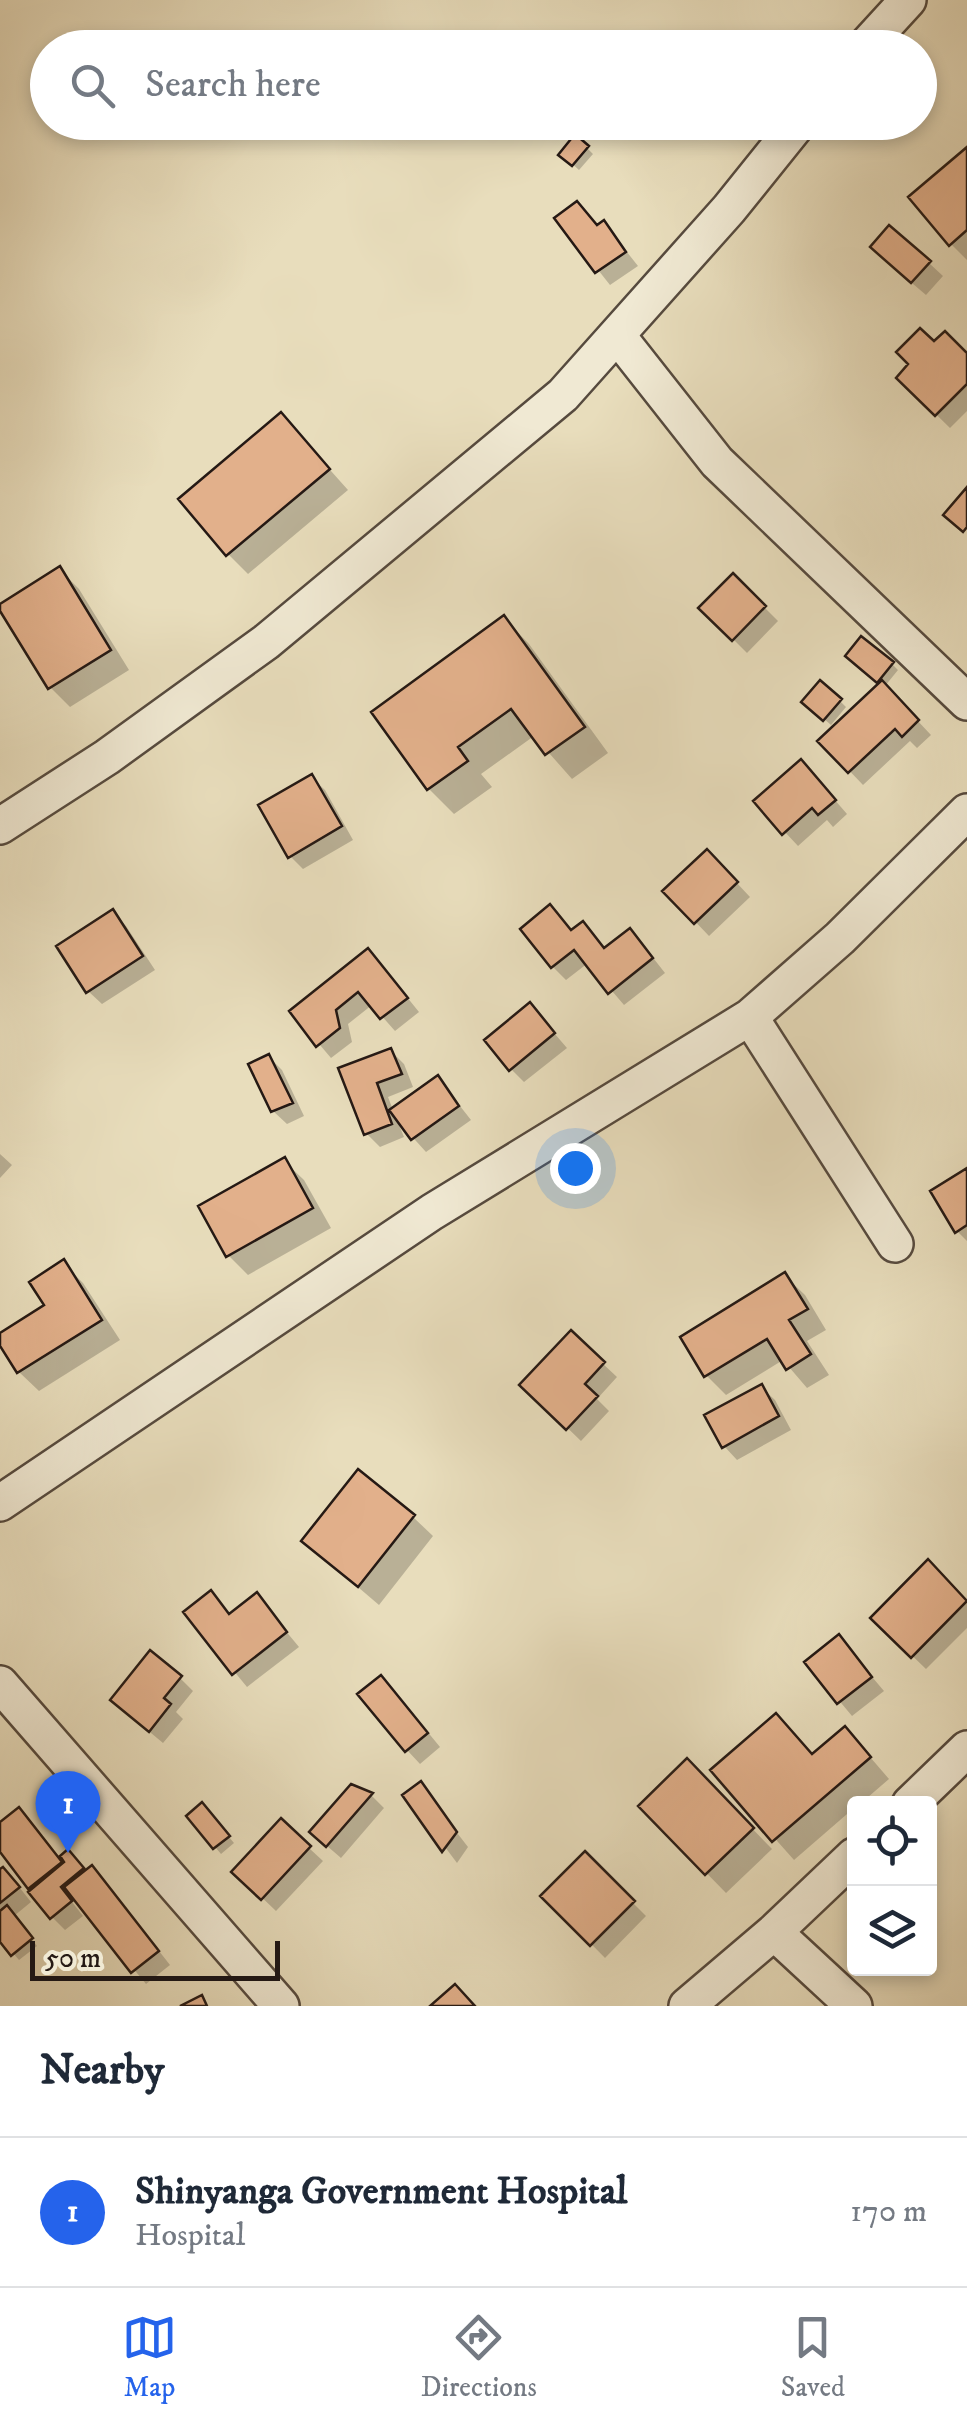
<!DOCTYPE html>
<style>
body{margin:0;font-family:"IM FELL DW Pica",serif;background:#f6f6f7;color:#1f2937}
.controls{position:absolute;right:30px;bottom:30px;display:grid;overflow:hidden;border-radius:10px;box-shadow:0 5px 15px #0003}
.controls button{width:90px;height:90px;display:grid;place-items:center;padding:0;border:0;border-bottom:2px solid #e0e1e3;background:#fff;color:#1f2937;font:50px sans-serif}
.scale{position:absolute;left:30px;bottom:25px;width:250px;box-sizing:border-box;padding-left:10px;border:5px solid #251914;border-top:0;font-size:28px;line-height:35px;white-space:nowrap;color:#251914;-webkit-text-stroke:8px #f0e9d3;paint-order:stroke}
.you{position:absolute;left:575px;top:1168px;width:35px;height:35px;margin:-25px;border:8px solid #fff;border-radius:50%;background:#1a73e8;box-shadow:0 0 0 15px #1a73e833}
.badge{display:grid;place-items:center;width:65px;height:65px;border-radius:50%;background:#2563eb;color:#fff;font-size:32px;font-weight:700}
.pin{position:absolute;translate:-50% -82px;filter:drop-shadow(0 2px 5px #0008)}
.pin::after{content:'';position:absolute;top:52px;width:35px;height:30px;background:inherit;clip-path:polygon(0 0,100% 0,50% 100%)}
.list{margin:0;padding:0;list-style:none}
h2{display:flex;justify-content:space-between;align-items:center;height:130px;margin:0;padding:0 40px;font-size:42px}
h2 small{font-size:32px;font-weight:400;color:#747a83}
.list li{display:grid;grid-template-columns:65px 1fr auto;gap:30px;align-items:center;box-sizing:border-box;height:150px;padding:0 40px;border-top:2px solid #e0e1e3}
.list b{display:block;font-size:38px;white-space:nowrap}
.list p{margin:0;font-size:32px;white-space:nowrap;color:#747a83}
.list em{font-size:32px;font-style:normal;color:#747a83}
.icon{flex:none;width:55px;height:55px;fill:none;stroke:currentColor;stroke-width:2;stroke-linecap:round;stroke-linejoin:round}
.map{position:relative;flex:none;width:967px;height:2006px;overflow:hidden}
.search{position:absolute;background:#fff;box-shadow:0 5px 15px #0003;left:30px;right:30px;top:30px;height:110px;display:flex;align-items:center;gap:25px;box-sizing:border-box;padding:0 35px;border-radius:55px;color:#747a83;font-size:38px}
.sheet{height:280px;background:#fff}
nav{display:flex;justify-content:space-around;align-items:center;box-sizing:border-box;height:140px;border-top:2px solid #e0e1e3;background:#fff;font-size:28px;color:#747a83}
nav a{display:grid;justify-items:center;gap:5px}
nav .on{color:#2563eb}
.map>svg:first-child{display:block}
.shadow{fill:#0003}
.building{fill:#e2b08b;stroke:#251914;stroke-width:2.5}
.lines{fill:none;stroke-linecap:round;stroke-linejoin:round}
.minor-casing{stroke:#564a3e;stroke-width:40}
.minor{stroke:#f0e9d3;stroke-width:35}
</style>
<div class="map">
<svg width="967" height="2006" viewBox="0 0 967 2006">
<rect width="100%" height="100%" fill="#e8ddbc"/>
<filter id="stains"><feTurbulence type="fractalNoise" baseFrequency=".002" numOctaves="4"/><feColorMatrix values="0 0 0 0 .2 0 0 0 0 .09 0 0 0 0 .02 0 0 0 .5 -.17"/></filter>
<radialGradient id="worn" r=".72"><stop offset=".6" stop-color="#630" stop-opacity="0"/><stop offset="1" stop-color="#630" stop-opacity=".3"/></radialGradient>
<path class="shadow" d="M587,148L593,154L579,170L568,160Z
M967,151V260L951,244Z
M557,218L598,227L604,223L638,266L610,285Z
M886,261L929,263L943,276L926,295Z
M934,345L967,356V411L950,428L899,378Z
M281,415L348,490L248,574L228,554Z
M59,569L79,589L129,670L70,707L50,687Z
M733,576L778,621L747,653L702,608Z
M504,618L529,644L608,753L572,779L534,736L481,774L492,787L454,814L429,789L374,712Z
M854,662L892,664L898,670L885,686L931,735L917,748L910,741L863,785L821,741L881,684Z
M840,701L846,707L831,725L805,702Z
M814,776L847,814L833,827L827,820L798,846L756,801Z
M311,777L325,790L353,840L303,869L290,856Z
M720,865L750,897L709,936L666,891Z
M550,907L573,932L605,950L643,945L665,973L624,1005L588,963L566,980L553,967Z
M113,913L126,926L155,970L102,1004L88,991Z
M381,965L419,1012L395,1031L372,1005L348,1024L352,1042L331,1058L292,1012Z
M530,1005L567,1048L524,1082L511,1069Z
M391,1051L404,1064L413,1087L388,1097L393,1110L438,1078L471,1120L426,1152L397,1120L404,1137L380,1147L366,1133L342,1070Z
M269,1057L282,1070L304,1116L287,1124L273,1111Z
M0,1154L12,1165L0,1178Z
M284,1161L304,1180L331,1228L248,1275L228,1255Z
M967,1171V1241L957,1231Z
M63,1263L83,1283L120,1340L39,1391L19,1372L0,1341V1336L47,1306Z
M785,1276L805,1295L826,1330L807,1341L829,1375L807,1388L783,1360L726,1395L706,1375Z
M571,1334L617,1377L597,1399L609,1411L581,1441L523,1385Z
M761,1387L775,1400L791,1430L737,1460L724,1446Z
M413,1517L433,1536L379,1605L304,1541Z
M928,1562L967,1601V1628L926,1669L873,1618Z
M211,1594L231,1615L256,1595L299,1647L247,1687L186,1613Z
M839,1638L884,1691L852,1716L807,1662Z
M180,1678L193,1691L176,1712L183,1719L163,1743L127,1713Z
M394,1691L440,1747L420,1764L407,1750Z
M776,1716L814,1756L864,1750L889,1779L860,1804H854V1808L794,1860L714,1770Z
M687,1761L772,1849L726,1893L641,1806Z
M420,1785L468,1847L457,1863L406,1795Z
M352,1787L371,1795L384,1808L341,1858L326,1845Z
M19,1811L60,1860L68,1853L87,1872L105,1882L170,1965L146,1984L76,1899L72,1902L83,1916L65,1930L52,1917L0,1848V1825Z
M208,1812L234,1843L221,1854L189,1816Z
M281,1822L323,1861L276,1911L235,1872Z
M585,1855L646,1916L605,1958L544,1896Z
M0,1872L16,1883L31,1902L14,1916L37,1946L19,1960L0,1938Z"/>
<path class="building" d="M575,134L589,146L572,166L558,155Z
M967,147V230L949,246L908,197Z
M577,201L597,225L604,220L626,252L595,273L554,218Z
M889,225L931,261L911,283L870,247Z
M920,328L934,341L945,331L967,353V384L935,416L896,378L908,364L896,352Z
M281,412L330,469L226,556L178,499Z
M967,487V527L963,532L943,515Z
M60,566L111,650L48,689L0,611V604Z
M733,573L766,606L732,641L698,608Z
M504,615L585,727L545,755L511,709L458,747L468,761L427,790L371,712Z
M861,636L894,662L877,683L845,656Z
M820,680L842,699L823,721L801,702Z
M882,680L919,720L902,737L895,729L848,773L817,741Z
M801,759L836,800L818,815L812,808L782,835L753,801Z
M312,774L342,826L288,858L258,805Z
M707,849L738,882L694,924L662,891Z
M550,904L571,930L583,921L604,948L630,928L653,958L608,994L574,950L551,968L520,929Z
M113,909L143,956L86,993L56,946Z
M368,948L408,998L380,1019L358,992L336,1010L340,1028L316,1047L289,1011Z
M530,1002L555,1033L509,1071L484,1040Z
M391,1048L402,1074L377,1083L392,1124L364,1135L338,1068Z
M269,1054L293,1103L271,1112L248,1064Z
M438,1075L459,1106L411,1140L389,1110Z
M285,1157L313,1208L226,1257L198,1206Z
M967,1168V1225L955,1233L930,1191Z
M64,1259L102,1320L17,1373L0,1346V1333L44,1305L29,1282Z
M785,1272L808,1309L789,1320L811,1354L786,1370L767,1339L704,1377L680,1337Z
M571,1330L605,1362L585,1384L598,1396L566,1430L519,1385Z
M762,1384L779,1416L722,1448L704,1415Z
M358,1469L415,1515L358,1587L301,1541Z
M928,1559L967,1601L911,1658L870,1618Z
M211,1590L229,1614L257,1592L287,1632L232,1675L183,1612Z
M839,1634L872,1677L837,1704L804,1662Z
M150,1650L182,1676L164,1698L171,1704L149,1732L110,1700Z
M381,1675L428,1733L405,1752L357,1694Z
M776,1713L812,1754L845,1726L871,1757L772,1842L710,1770Z
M687,1758L754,1828L705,1875L638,1806Z
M421,1781L457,1832L442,1852L402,1795Z
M351,1784L373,1793L326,1847L309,1832Z
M202,1802L230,1836L213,1849L186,1816Z
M19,1807L62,1862L28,1889L0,1852V1822Z
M281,1818L311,1846L261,1900L231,1872Z
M68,1849L84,1868L61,1887L72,1901L50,1919L28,1892L64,1862L60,1856Z
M585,1851L635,1901L590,1946L540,1896Z
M92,1865L159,1951L131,1973L64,1887Z
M3,1867L20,1887L0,1903V1869Z
M7,1905L33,1938L11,1956L0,1942V1911Z
M455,1984L475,2006H430Z
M202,1995L207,2006H180Z"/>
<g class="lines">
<g class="minor-casing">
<path id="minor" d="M864,48L908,0
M617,335L717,462L967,702
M0,826L107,757L266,642L563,395L729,209L799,122
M750,1017L895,1244
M0,1503L432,1212L750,1017L840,938L967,812
M0,1684L281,2006
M910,1804L967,1749
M774,1932L854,2006
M687,2006L774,1932L854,1856"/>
</g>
<use href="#minor" class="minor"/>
</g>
<rect width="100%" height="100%" filter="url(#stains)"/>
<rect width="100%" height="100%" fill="url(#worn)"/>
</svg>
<div class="controls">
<button><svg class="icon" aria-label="locate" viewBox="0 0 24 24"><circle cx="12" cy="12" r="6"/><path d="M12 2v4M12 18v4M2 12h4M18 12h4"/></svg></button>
<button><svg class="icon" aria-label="layers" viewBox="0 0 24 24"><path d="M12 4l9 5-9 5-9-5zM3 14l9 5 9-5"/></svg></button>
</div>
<div class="scale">50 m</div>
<div class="you"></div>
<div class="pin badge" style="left:68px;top:1853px">1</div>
<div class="search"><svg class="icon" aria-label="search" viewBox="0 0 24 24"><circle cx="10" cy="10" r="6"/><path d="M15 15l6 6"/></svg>Search here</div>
</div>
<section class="sheet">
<h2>Nearby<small></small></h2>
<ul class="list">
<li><span class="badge">1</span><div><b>Shinyanga Government Hospital</b><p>Hospital</p></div><em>170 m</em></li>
</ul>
</section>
<nav>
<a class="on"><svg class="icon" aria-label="map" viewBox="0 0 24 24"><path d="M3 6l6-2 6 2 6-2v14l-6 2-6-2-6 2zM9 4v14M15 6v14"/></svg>Map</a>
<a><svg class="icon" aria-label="directions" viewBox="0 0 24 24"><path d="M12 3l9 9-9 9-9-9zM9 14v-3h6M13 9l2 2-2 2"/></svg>Directions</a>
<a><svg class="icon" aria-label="saved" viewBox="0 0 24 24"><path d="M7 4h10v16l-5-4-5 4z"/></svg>Saved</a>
</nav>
